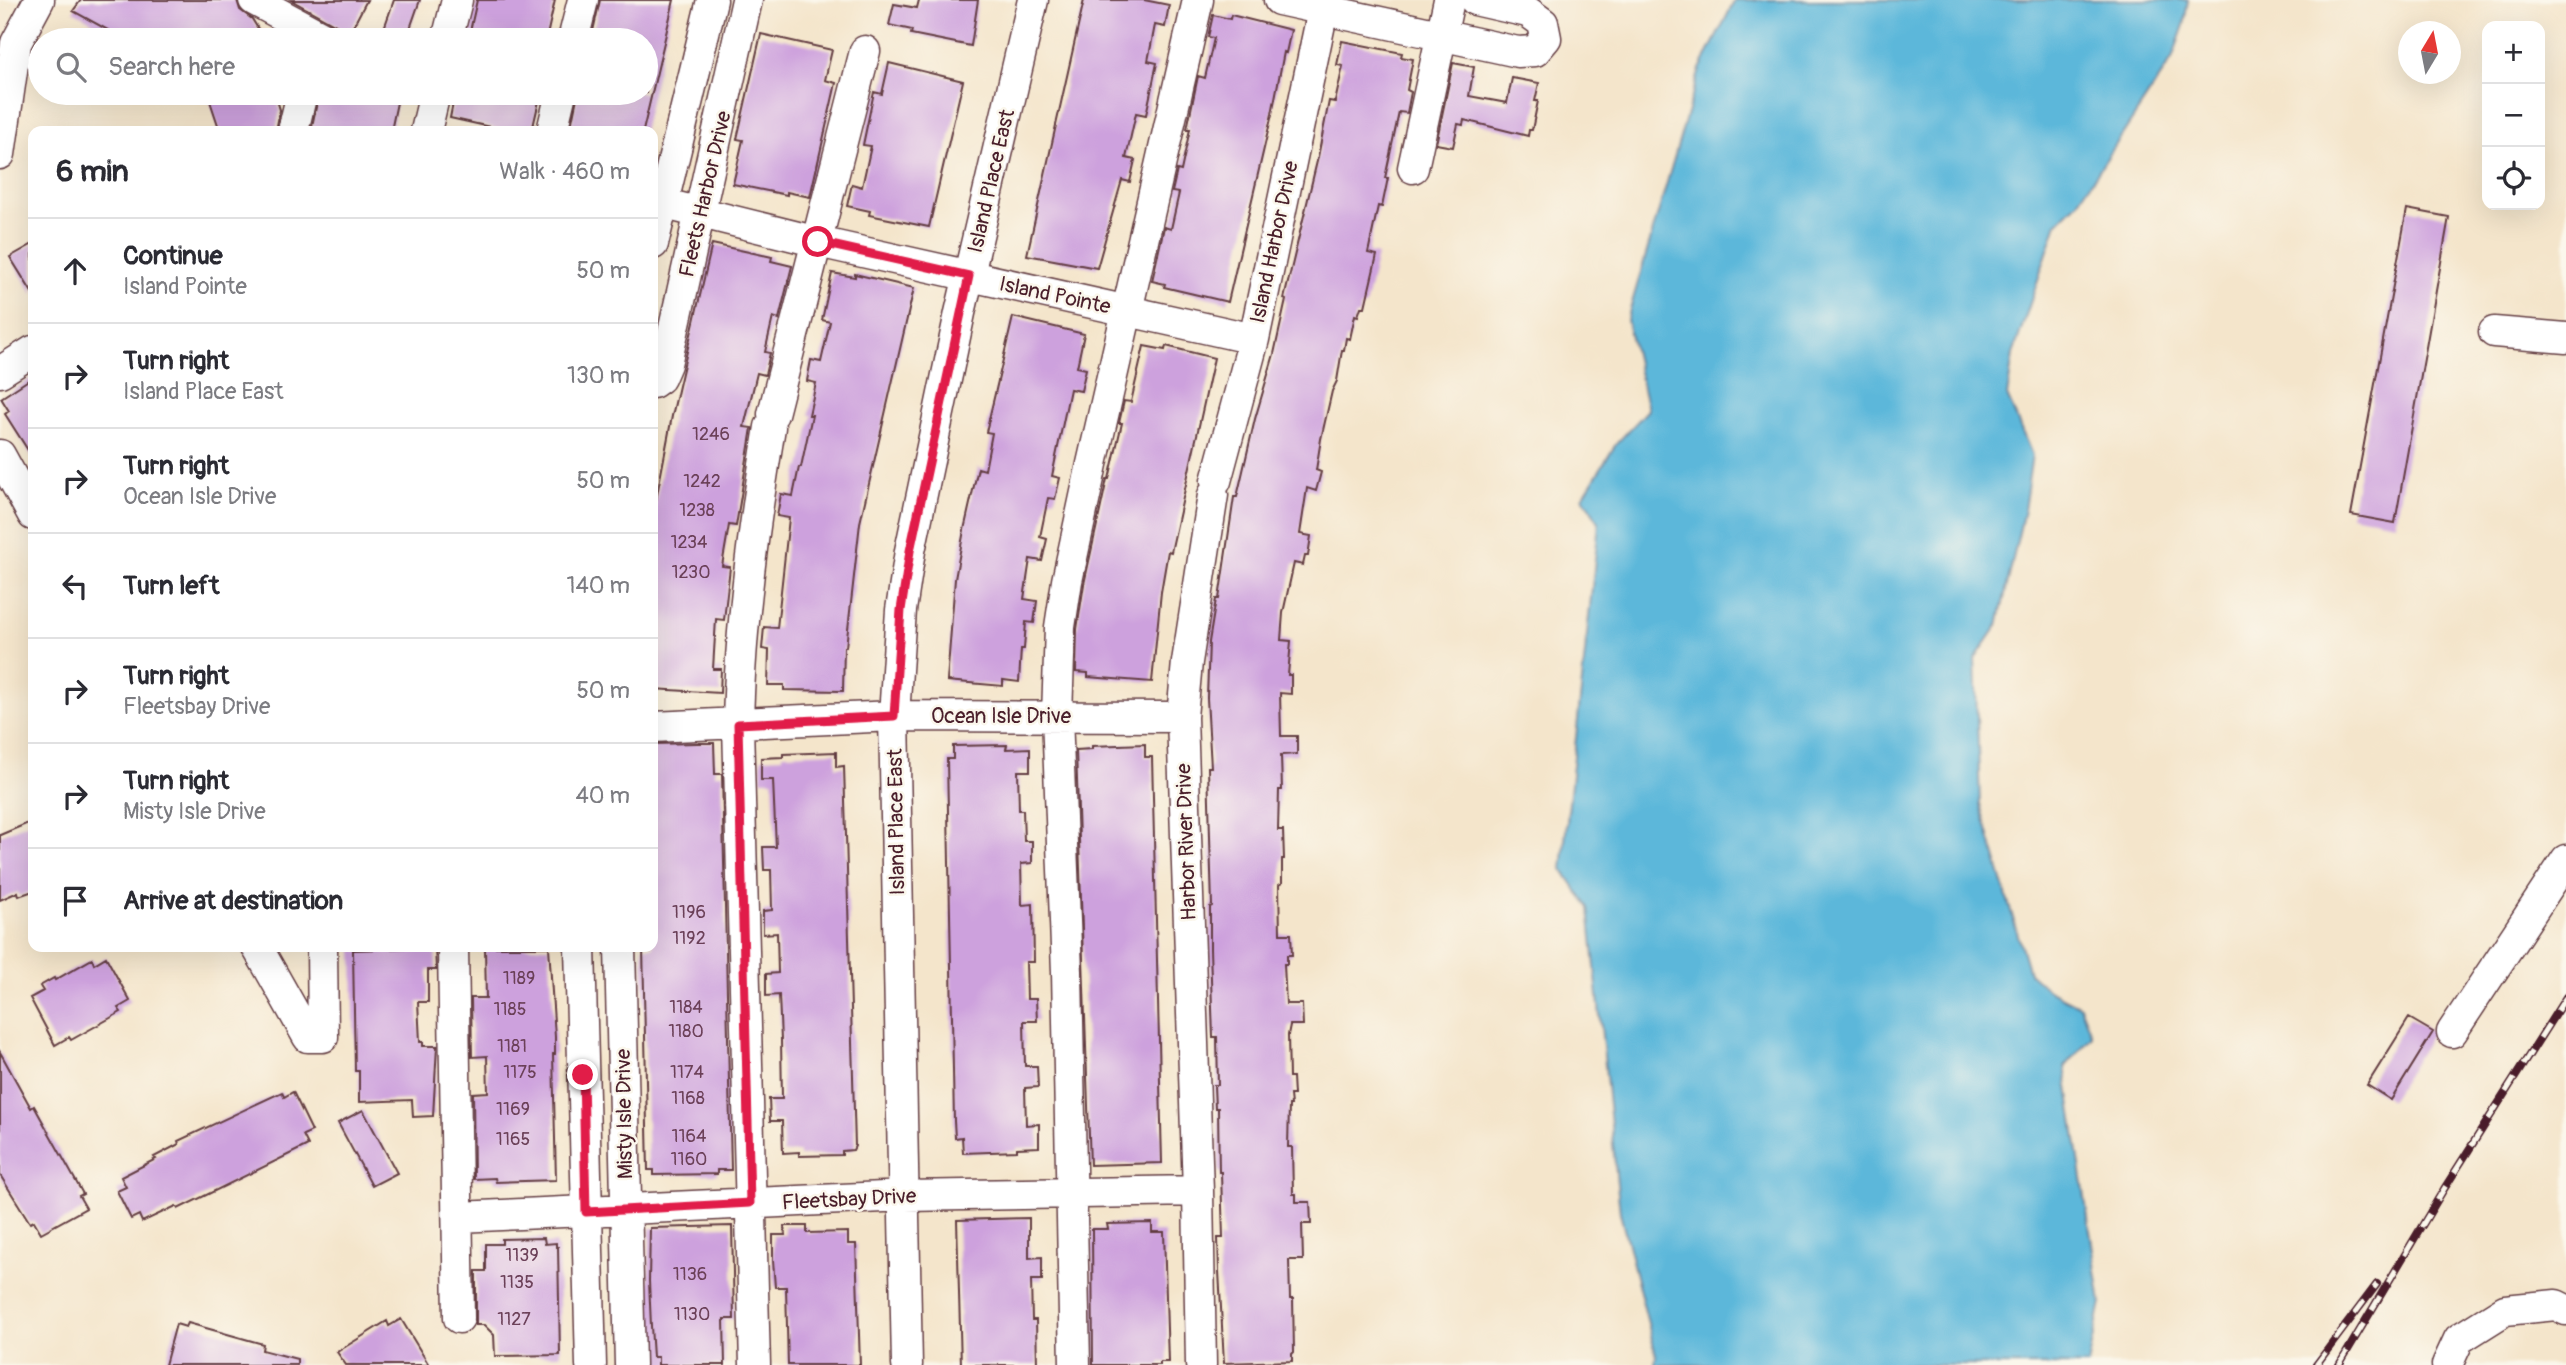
<!DOCTYPE html>
<meta charset="utf-8">
<style>
body{margin:0;font-family:Pangolin,sans-serif;background:#f7f7f7;color:#2b2b33}
.controls{position:absolute;right:21px;top:21px;display:grid;overflow:hidden;border-radius:14px;box-shadow:0 7px 28px #0002}
.controls button{width:63px;height:63px;display:grid;place-items:center;padding:0;border:0;border-bottom:2px solid #e1e1e2;background:#fff;color:#2b2b33;font:35px sans-serif}
.compass{position:absolute;left:2398px;top:21px;width:63px;height:63px;border-radius:50%;background:#fff;box-shadow:0 7px 28px #0002;rotate:10deg}
.stop{position:absolute;width:21px;height:21px;margin:-16px;border:5px solid #e11d48;border-radius:50%;background:#fff}
.stop.end{background:#e11d48;border-color:#fff;box-shadow:0 2px 7px #0008}
.list{margin:0;padding:0;list-style:none}
h2{display:flex;justify-content:space-between;align-items:center;height:91px;margin:0;padding:0 28px;font-size:30px}
h2 small{font-size:23px;font-weight:400;color:#7c7c81}
.list li{display:grid;grid-template-columns:46px 1fr auto;gap:21px;align-items:center;box-sizing:border-box;height:105px;padding:0 28px;border-top:2px solid #e1e1e2}
.list b{display:block;font-size:26px;white-space:nowrap}
.list p{margin:0;font-size:23px;white-space:nowrap;color:#7c7c81}
.list em{font-size:23px;font-style:normal;color:#7c7c81}
.icon{flex:none;width:38px;height:38px;fill:none;stroke:currentColor;stroke-width:2;stroke-linecap:round;stroke-linejoin:round}
.map{position:relative;flex:none;width:2566px;height:1365px;overflow:hidden}
.search{position:absolute;background:#fff;box-shadow:0 7px 28px #0002;left:28px;top:28px;width:630px;height:77px;display:flex;align-items:center;gap:18px;box-sizing:border-box;padding:0 24px;border-radius:38px;color:#7c7c81;font-size:26px}
.panel{position:absolute;background:#fff;box-shadow:0 7px 28px #0002;left:28px;top:126px;width:630px;height:826px;border-radius:14px}
.map>svg:first-child{display:block}
.water{fill:#5cb7da;stroke:#536b82;stroke-width:2}
.building{fill:#cda1dd}
.lines{fill:none;stroke-linecap:round;stroke-linejoin:round}
.minor-casing{stroke:#643d43;stroke-width:33}
.minor{stroke:#fff;stroke-width:30}
.rail-casing{stroke:#4a1f2b;stroke-width:8}
.rail{stroke:#fbf7ec;stroke-width:5;stroke-dasharray:16;stroke-linecap:butt}
.route{stroke:#e11d48;stroke-width:9}
.labels{text-anchor:middle;stroke-width:5;stroke-linejoin:round;paint-order:stroke}
.number-label{font-size:18px;fill:#6b4058}
.street-label{font-size:21px;fill:#4a1f2b;stroke:#fbf7ec}
</style>
<div class="map">
<svg width="2566" height="1365" viewBox="0 0 2566 1365">
<rect width="100%" height="100%" fill="#fbf7ec"/>
<filter id="ink" filterUnits="userSpaceOnUse"><feTurbulence type="fractalNoise" baseFrequency=".0143" numOctaves="2"/><feDisplacementMap in="SourceGraphic" scale="14" xChannelSelector="R" yChannelSelector="G"/><feConvolveMatrix kernelMatrix="1 2 1 2 8 2 1 2 1" color-interpolation-filters="sRGB"/></filter>
<filter id="wash" filterUnits="userSpaceOnUse"><feTurbulence type="fractalNoise" baseFrequency=".00686" numOctaves="4" result="noise"/><feDisplacementMap in="SourceGraphic" scale="28" xChannelSelector="R" yChannelSelector="G"/><feGaussianBlur stdDeviation="1.57" result="paint"/><feColorMatrix in="noise" values="0 0 0 0 0 0 0 0 0 0 0 0 0 0 0 0 0 1.4 0 .05"/><feComposite in="paint" operator="in"/></filter>
<g filter="url(#wash)">
<rect width="100%" height="100%" fill="#f4e5cb"/>
<path class="water" d="M1735,0H2188L2184,25L2172,59L2078,202L2057,223L2013,354L2007,396L2032,455L2024,510L1998,625L1975,659L1980,805L2029,973L2048,990L2080,1006L2092,1036L2065,1067L2101,1303L2088,1365H1655L1656,1355L1620,1213L1589,908L1562,869L1599,522L1583,497L1616,444L1648,410L1627,320L1700,69Z"/>
<g id="blocks">
<path class="building" d="M81,0H237L240,10L252,19L265,40H126L73,11Z
M291,0H367L349,34L336,25Z
M394,0H420L406,40H380Z
M477,0H555L546,40H468Z
M600,0H674L643,131H570L578,93H646V40H591Z
M919,0H978L971,46L911,34L912,30L889,25L894,4L917,8Z
M1084,0H1144L1169,5L1165,27L1155,25L1148,61L1157,63L1146,115L1136,113L1126,158L1135,160L1130,182L1122,180L1097,268L1027,255Z
M1213,15L1230,19L1231,15L1291,30L1286,53L1284,52L1272,114L1228,302L1164,287L1165,284L1152,281L1164,227L1171,229L1179,193L1172,192L1177,170L1181,171L1190,129H1187L1198,76L1205,78L1214,38L1208,37Z
M761,34L832,50L825,80L836,83L810,197L787,192V195L733,184L743,140L737,139Z
M1342,41L1402,53L1401,57L1413,59L1407,90L1411,92L1407,113L1399,112L1385,178H1388L1382,207L1378,206L1368,253L1377,255L1365,307H1361L1358,316L1355,315L1350,339L1346,338L1344,350H1342L1337,381L1332,391L1321,439L1316,470L1321,472L1316,491L1307,488L1300,534L1311,536L1308,556H1305L1303,565L1294,563L1283,613L1281,640L1291,641L1288,675H1291V694L1280,693L1281,736H1297V754L1281,755L1282,790H1279L1278,830H1283L1284,859H1282V883L1279,885L1280,934H1291L1292,955H1287V964H1284L1286,1004H1302L1303,1025H1290L1288,1035L1289,1077H1293L1294,1095H1290L1291,1105H1289L1288,1147H1292L1293,1194H1296V1202H1310L1311,1224H1302L1303,1260H1289L1290,1299H1293L1294,1352L1292,1354V1361L1224,1363L1219,1271L1218,1238H1223L1221,1172H1219L1218,1108H1215L1214,1085H1218L1217,1037H1213L1210,949V907L1212,906L1208,767H1211L1207,698L1209,642L1216,599H1219L1234,497H1237L1255,419L1274,354L1286,300L1284,299L1318,157L1329,101L1335,102L1343,66L1337,65Z
M889,63L963,81L929,227L869,215L870,211L847,206L852,184L862,187L871,146L863,145L874,92L882,94Z
M1453,63L1474,67L1469,96L1507,103L1512,78L1539,83L1535,101H1538L1532,130H1529L1528,136L1464,120L1463,125L1458,124L1453,147L1436,144Z
M235,93H275L280,110L276,131H220L210,101Z
M319,93H399L391,131H311Z
M455,93H543L541,102L539,101L532,131H508L450,118Z
M2407,209L2449,217L2395,523L2351,515Z
M33,244V294L10,257Z
M712,244L772,257L771,261L792,266L779,319L773,317L765,352L770,353L765,375L757,373L744,427L752,428L736,526L729,525L722,566L730,567L724,620L716,619L713,669H721L720,693L653,689V516L672,416Z
M832,273L855,277V274L914,288L860,523L846,647H844L843,691L784,690V685H768L769,650L762,649L764,627L777,628L789,518L777,516L781,494L793,496L799,467H801L812,415H809L816,383L807,381L811,360L821,362L830,322L822,320Z
M1013,317L1084,334L1077,367L1086,369L1081,391L1070,389L1052,476L1060,478L1055,499L1048,498L1040,537L1047,539L1042,561L1030,559L1024,599L1037,601L1034,623L1026,622L1024,649H1021L1019,682L1003,680V686L947,681L955,579L964,530L978,468L985,470L992,433L986,432Z
M1144,346L1165,350L1166,346L1214,358L1171,552L1168,551L1161,592L1152,682L1088,677V673L1076,672L1077,629L1084,584L1107,479H1109L1122,423H1119L1124,401L1131,402Z
M33,377V458L5,414L9,411L1,398Z
M697,743H714L715,774H722L731,1170H717V1174L654,1175V1170H648L643,947H653V744Z
M1145,744V757H1152L1162,1163L1090,1165L1076,750L1092,749V746Z
M1007,745L1006,749L1030,748V771H1018L1019,810H1023L1024,841H1032V863L1021,864L1022,905L1033,904L1034,962H1026L1027,999H1036L1037,1021H1024L1025,1066H1037L1038,1087L1025,1088L1026,1125L1039,1124V1147L1017,1148V1151L963,1153L962,1137L955,1138L954,1121L947,759H953V746Z
M836,752V767L844,766L855,1146L853,1150L842,1151V1155L799,1156V1152L783,1153L782,1121H770L769,1099H782L781,1040L779,995L766,996V974L778,973L777,933L763,934V911L772,910L771,870H764L763,847H776L773,780H761V758L783,757V754Z
M33,821V891L19,896L18,892L0,900V835Z
M435,947L436,970H428V1002H418L420,1042H423V1046H437L433,1116L413,1117L412,1100L359,1102V1071H355L353,950Z
M485,947H549L555,1037V1054H553L556,1180L496,1182L495,1178L474,1179L473,1093L488,1092L487,1056L472,1057L471,998H486Z
M106,957L130,1001L118,1008L121,1012L71,1040L69,1037L55,1045L30,998L43,991L40,986L54,978L55,980L92,959L94,964Z
M2409,1018L2433,1032L2391,1100L2367,1085Z
M0,1052L31,1108L34,1106L83,1194L79,1196L86,1208L41,1233L34,1221L30,1223L0,1175Z
M282,1092L284,1097L293,1092L312,1131L303,1135L308,1145L178,1209L176,1206L142,1222L139,1215L131,1219L117,1191L126,1187L121,1177L156,1159L154,1157L179,1144L178,1141Z
M363,1110L397,1173L372,1186L338,1123Z
M1029,1218V1258L1042,1257V1280H1031L1032,1320H1036L1037,1365H961L957,1220Z
M1152,1223V1232H1164L1168,1362H1160V1365H1093L1092,1229H1108L1107,1224Z
M732,1226L734,1319H724L725,1365H658V1357H653L651,1326L649,1281L650,1228Z
M784,1226H807V1233L848,1232V1244H856L860,1365H788L786,1287H775L773,1260V1235H785Z
M544,1238L545,1244L556,1243V1247H558L560,1355L495,1356L494,1335L484,1325H476V1271H486V1244H502V1239Z
M401,1319L429,1365H346L337,1352L387,1321L389,1326Z
M188,1323L263,1344L262,1350L297,1359V1365H165L176,1324L186,1327Z"/>
</g>
</g>
<g filter="url(#ink)">
<use href="#blocks" fill-opacity="0" stroke="#643d43" stroke-width="2"/>
<g class="lines">
<g class="minor-casing">
<path id="minor" d="M254,0L328,40
M1279,0L1518,52L1535,51L1546,38L1543,23L1528,12L1475,0
M447,40L457,0
M573,40L583,0
M293,131L302,93
M426,131L435,93
M552,131L561,93
M0,154L16,43L39,0
M1413,168L1449,0
M653,201L818,242L1254,339
M653,244L712,0
M2494,332L2566,338
M0,372L33,351
M653,383L660,378L666,364L747,0
M773,414L865,51
M0,455L33,515
M1216,481L1254,339L1325,0
M653,727L894,716L1182,717
M257,947L308,1037H323L322,947
M453,947L459,1318
M580,947L591,1365
M620,947L630,1365
M2452,1032L2566,860
M459,1217L905,1196L1198,1191
M755,1365L738,725C740,624 754,526 770,427
M907,1365L894,716L901,610L910,551L960,313L1033,0
M1075,1365L1067,972L1057,716L1060,627L1067,581L1092,464L1198,0
M1201,1365L1198,1191L1182,717L1187,662L1213,495
M2447,1365L2459,1339L2505,1310L2556,1305L2566,1310"/>
</g>
<use href="#minor" class="minor"/>
<g class="rail-casing">
<path id="rail" d="M2316,1365L2377,1284
M2339,1365L2444,1189L2566,997"/>
</g>
<use href="#rail" class="rail"/>
</g>
</g>
<g class="lines" filter="url(#ink)">
<path class="route" d="M583,1075L586,1212L750,1203L738,724L894,716L901,610L910,551L969,276L818,242"/>
</g>
<g class="labels">
<g class="number-label">
<text x="711" y="440">1246</text>
<text x="702" y="487">1242</text>
<text x="697" y="516">1238</text>
<text x="689" y="548">1234</text>
<text x="691" y="578">1230</text>
<text x="689" y="918">1196</text>
<text x="689" y="944">1192</text>
<text x="519" y="984">1189</text>
<text x="686" y="1013">1184</text>
<text x="510" y="1015">1185</text>
<text x="686" y="1037">1180</text>
<text x="512" y="1052">1181</text>
<text x="520" y="1078">1175</text>
<text x="687" y="1078">1174</text>
<text x="688" y="1104">1168</text>
<text x="513" y="1115">1169</text>
<text x="689" y="1142">1164</text>
<text x="513" y="1145">1165</text>
<text x="689" y="1165">1160</text>
<text x="522" y="1261">1139</text>
<text x="690" y="1280">1136</text>
<text x="517" y="1288">1135</text>
<text x="692" y="1320">1130</text>
<text x="514" y="1325">1127</text>
</g>
<g class="street-label">
<text transform="translate(991 181) rotate(-77)" y="7">Island Place East</text>
<text transform="translate(705 194) rotate(-77)" y="7">Fleets Harbor Drive</text>
<text transform="translate(1274 242) rotate(-78)" y="7">Island Harbor Drive</text>
<text transform="translate(1055 295) rotate(12)" y="7">Island Pointe</text>
<text x="1001" y="723">Ocean Isle Drive</text>
<text transform="translate(896 822) rotate(-91)" y="7">Island Place East</text>
<text transform="translate(1186 842) rotate(-92)" y="7">Harbor River Drive</text>
<text transform="translate(624 1114) rotate(-91)" y="7">Misty Isle Drive</text>
<text transform="translate(849 1199) rotate(-3)" y="7">Fleetsbay Drive</text>
</g>
</g>
</svg>
<div class="controls">
<button>+</button>
<button>−</button>
<button><svg class="icon" aria-label="locate" viewBox="0 0 24 24"><circle cx="12" cy="12" r="6"/><path d="M12 2v4M12 18v4M2 12h4M18 12h4"/></svg></button>
</div>
<svg class="compass" viewBox="-18 -18 36 36"><path d="M0-13l5 13h-10z" fill="#e53935"/><path d="M0 13l5-13h-10z" fill="#7c7c81"/></svg>
<div class="stop" style="left:818px;top:242px"></div>
<div class="stop end" style="left:583px;top:1075px"></div>
<div class="search"><svg class="icon" aria-label="search" viewBox="0 0 24 24"><circle cx="10" cy="10" r="6"/><path d="M15 15l6 6"/></svg>Search here</div>
<section class="panel">
<h2>6 min<small>Walk · 460 m</small></h2>
<ul class="list">
<li><svg class="icon" aria-label="ahead" viewBox="0 0 24 24"><path d="M12 20V5M6 11l6-6 6 6"/></svg><div><b>Continue</b><p>Island Pointe</p></div><em>50 m</em></li>
<li><svg class="icon" aria-label="right" viewBox="0 0 24 24"><path d="M7 20v-9h11M14 6l5 5-5 5"/></svg><div><b>Turn right</b><p>Island Place East</p></div><em>130 m</em></li>
<li><svg class="icon" aria-label="right" viewBox="0 0 24 24"><path d="M7 20v-9h11M14 6l5 5-5 5"/></svg><div><b>Turn right</b><p>Ocean Isle Drive</p></div><em>50 m</em></li>
<li><svg class="icon" aria-label="left" viewBox="0 0 24 24"><path d="M17 20v-9H6M10 6l-5 5 5 5"/></svg><div><b>Turn left</b></div><em>140 m</em></li>
<li><svg class="icon" aria-label="right" viewBox="0 0 24 24"><path d="M7 20v-9h11M14 6l5 5-5 5"/></svg><div><b>Turn right</b><p>Fleetsbay Drive</p></div><em>50 m</em></li>
<li><svg class="icon" aria-label="right" viewBox="0 0 24 24"><path d="M7 20v-9h11M14 6l5 5-5 5"/></svg><div><b>Turn right</b><p>Misty Isle Drive</p></div><em>40 m</em></li>
<li><svg class="icon" aria-label="arrive" viewBox="0 0 24 24"><path d="M6 21V4h12l-3 4 3 4H6"/></svg><div><b>Arrive at destination</b></div></li>
</ul>
</section>
</div>
